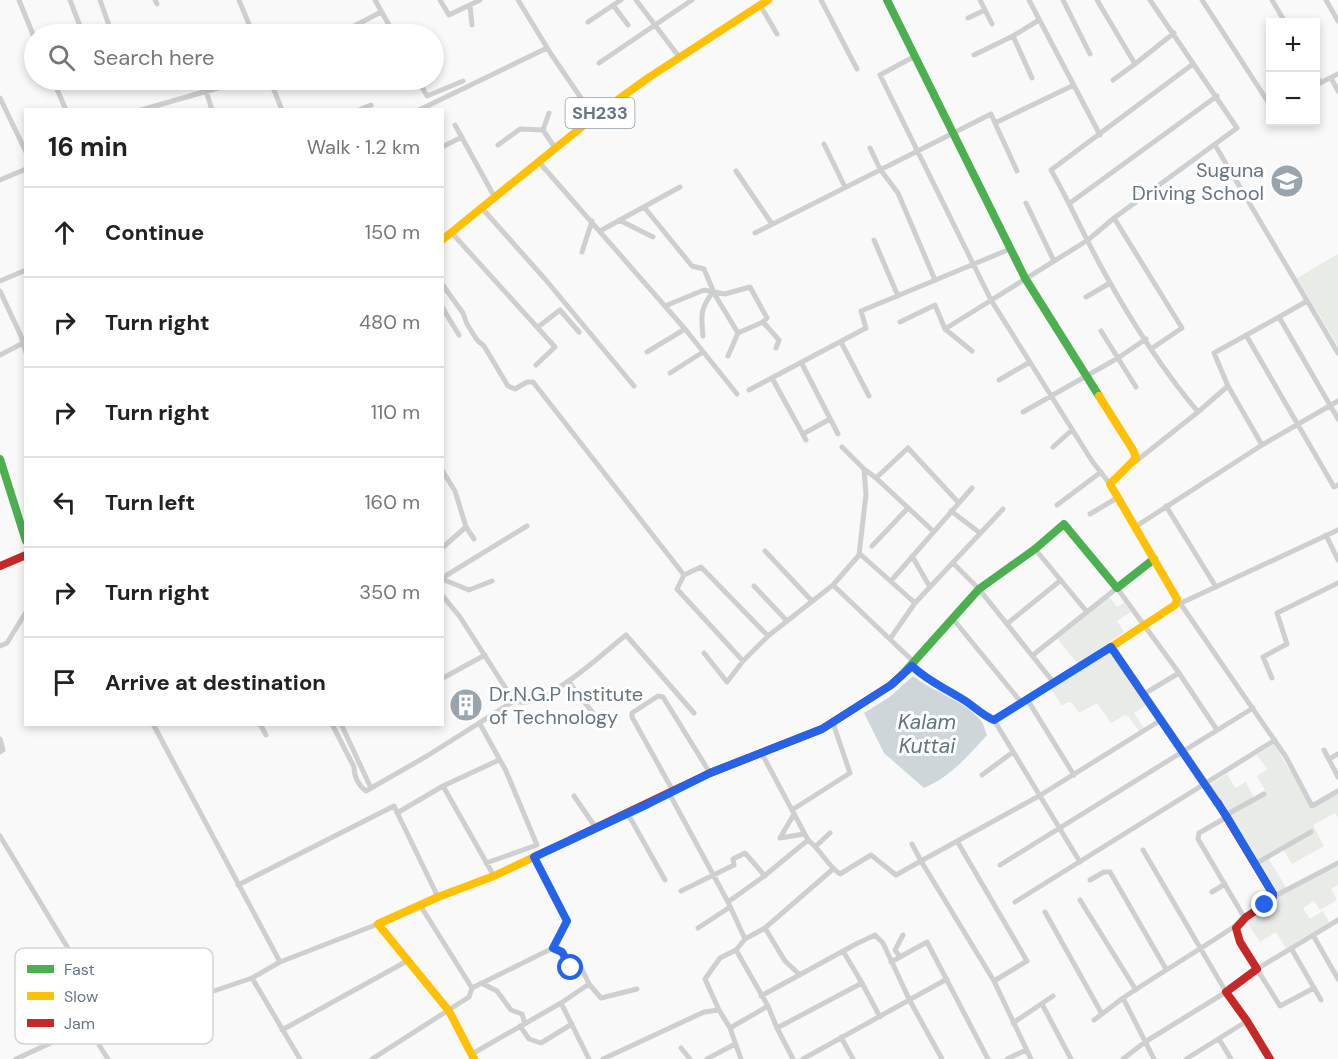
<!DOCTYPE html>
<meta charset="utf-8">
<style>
body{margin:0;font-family:"DM Sans",sans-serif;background:#f6f6f6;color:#222}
.controls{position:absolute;right:18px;top:18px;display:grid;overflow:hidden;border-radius:0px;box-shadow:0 3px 9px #0003}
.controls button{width:54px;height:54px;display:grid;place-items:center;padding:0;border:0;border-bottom:2px solid #e0e0e0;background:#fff;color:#222;font:30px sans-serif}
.stop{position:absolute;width:18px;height:18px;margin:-14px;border:4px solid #2563eb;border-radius:50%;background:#fff}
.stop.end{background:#2563eb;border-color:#fff;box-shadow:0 2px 6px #0008}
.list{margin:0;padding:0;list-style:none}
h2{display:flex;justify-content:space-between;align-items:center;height:78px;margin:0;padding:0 24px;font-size:26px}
h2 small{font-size:20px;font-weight:400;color:#767676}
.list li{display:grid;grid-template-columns:39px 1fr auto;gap:18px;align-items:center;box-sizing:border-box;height:90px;padding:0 24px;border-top:2px solid #e0e0e0}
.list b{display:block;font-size:22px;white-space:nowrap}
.list em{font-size:20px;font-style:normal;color:#767676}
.icon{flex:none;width:33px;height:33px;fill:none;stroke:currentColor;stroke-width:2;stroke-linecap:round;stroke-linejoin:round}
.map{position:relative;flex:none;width:1338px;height:1059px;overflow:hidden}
.search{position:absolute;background:#fff;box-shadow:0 3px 9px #0003;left:24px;top:24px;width:420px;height:66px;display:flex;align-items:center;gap:15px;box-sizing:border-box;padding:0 21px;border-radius:33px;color:#767676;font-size:22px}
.panel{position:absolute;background:#fff;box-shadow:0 3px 9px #0003;left:24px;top:108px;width:420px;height:618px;border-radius:0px}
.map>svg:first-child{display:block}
.green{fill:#e8ebe6}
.water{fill:#ced6d9}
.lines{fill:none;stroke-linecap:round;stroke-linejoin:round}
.street{stroke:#cecfd0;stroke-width:5}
.fast{stroke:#4caf50;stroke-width:8}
.slow{stroke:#ffc107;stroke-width:8}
.jam{stroke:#c62828;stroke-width:8}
.route{stroke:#2563eb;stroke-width:8}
.labels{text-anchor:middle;stroke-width:6;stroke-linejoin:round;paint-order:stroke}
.shield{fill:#fff;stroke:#939fa8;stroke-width:1.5}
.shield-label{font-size:18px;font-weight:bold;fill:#657683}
.poi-label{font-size:20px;fill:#657683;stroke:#fff;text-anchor:end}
.water-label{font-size:21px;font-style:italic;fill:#60757c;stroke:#fff}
.key{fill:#fff;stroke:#d1d6da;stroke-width:1.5}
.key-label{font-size:16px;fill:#657683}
</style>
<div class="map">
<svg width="1338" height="1059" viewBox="0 0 1338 1059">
<rect width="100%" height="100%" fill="#f9f9f9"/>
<path class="green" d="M1338,254V346L1297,278Z
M1109,596L1117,607L1124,603L1131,612L1117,621L1124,632L1078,664L1057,638Z
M1111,649L1148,704L1134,713L1144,728L1139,731L1129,717L1125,715L1111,723L1097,703L1079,713L1072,703L1068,702L1062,706L1051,689Z
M1274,744L1312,808L1338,794V817L1335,813L1313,825L1324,846L1292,864L1283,849L1268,858L1287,889L1338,861V885L1331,889L1337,900L1320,910L1314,901L1303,908L1310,919L1323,911L1329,922L1286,948L1276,932L1260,942L1245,919L1273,902L1208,786L1227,774L1235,788L1246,782L1254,797L1265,790L1257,776L1267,769L1257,755Z"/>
<path class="water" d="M913,676C934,693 965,700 982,722C984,725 985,731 987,735C968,756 950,777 924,788L884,753L864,713L891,696Z"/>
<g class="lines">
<path class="street" d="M19,0L34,37
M70,0L83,34
M100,0L112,34
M155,0L157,4
M239,0L253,34
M375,0L394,34
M440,0L449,15L480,0
M518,0L551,54L594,117
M636,0L680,58
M821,0L857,69
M980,0L992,24
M1029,0L1100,135
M1063,0L1090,54
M1097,0L1135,64L1174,33
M1202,0L1270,105
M1272,0L1285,22
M1326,0L1338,21
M470,5L472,25
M613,5L628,25
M760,5L777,34
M968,18L985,10
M588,22L621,0
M339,34L381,12
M1013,36L1032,78
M974,55L1013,36L1039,20
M915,56L880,75L991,300L1092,461L1110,484
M599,63L692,0
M1316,75L1320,83L1316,85
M1331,78L1338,91
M53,80L66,110
M270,80L282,110
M418,80L427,96L463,81
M1113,80L1135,64
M1320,83L1338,74
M206,91L212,110
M0,98L26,152
M141,110L246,80
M359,110L371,105
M419,110L547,48
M455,125L494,196
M543,130L555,148
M824,144L845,187
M498,145L520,129L543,130L549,113
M1215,145L1338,353
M442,147L462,137
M870,148L880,169L898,193L935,280
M538,161L685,329L737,394
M736,171L772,224
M1017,171L995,123L1074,85
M0,180L26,169
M1026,203L1054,261
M1070,203L1217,96
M481,207L545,279L634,386
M644,207L692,266L704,269L715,295L738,333
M1114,218L1182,328L1151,349
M619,220L653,237
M600,231L680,187
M451,232L555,347L536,365
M755,233L991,114L995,123
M874,240L898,296
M582,252L592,221
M0,281L26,270
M442,284L463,313L467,324L477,340L484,346L508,386L515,389L527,382H533L684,575L677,589L743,661
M0,291L21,336L26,353
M1086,297L1110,283
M665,306L704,290L725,294L750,287L767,318L763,322L779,340L776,348
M442,307L459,335
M1279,317L1307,301
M900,322L935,305L945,329L972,351
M538,327L560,310L579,332
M945,329L1088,240L1114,218L1237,128L1150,0
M1101,331L1136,387
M1246,335L1334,487L1338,485
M703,336C701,315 700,309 713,292
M841,342L869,396
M647,352L685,329
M0,355L25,342
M728,356L738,333L763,322
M801,362L838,434
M670,373L703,352
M772,378L806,440
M999,380L1030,362
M1228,386L1262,445
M749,390L866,328L861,311L1010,249
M1023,412L1118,358L1146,339
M1198,412L1228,386L1214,353L1279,317L1338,419
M803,434L830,419
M842,447L864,469L866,494L859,555
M1053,447L1072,430
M1135,462L1198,412C1162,369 1131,321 1104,272C1085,238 1070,203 1051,170L1193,64
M864,469L876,478L933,531
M442,470L455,491L466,527L474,539
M876,478L908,448L958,502
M1057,505L1101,472
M1166,506L1216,587
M951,511L980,533
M1090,514L1117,498
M1135,527L1262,445L1338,401
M1326,535L1338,560
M872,546L908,508
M442,548L466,527
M1035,549L1087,612
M765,551L812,601
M912,556L930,587
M953,563L979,589L1054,683
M684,575L701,567L768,636
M442,578L527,526
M442,579L469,590L492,581
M891,581L972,488
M833,585L915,663
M754,586L787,621
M442,595L460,617L514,701C543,711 603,653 626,635L694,713
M1180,603L1286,757L1312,806L1338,791
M1179,604L1338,530
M953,619L1021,702L1111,647
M1008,623L1061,580
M890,639L915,603
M0,646L7,643L26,612
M704,653L727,682L743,661L768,636L833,585L860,554L915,603L1003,509
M1033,655L1117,588L1179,673L1144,694
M912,666C928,682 941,686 959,697C972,704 981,715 994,720L1021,702
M1179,673L1217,730
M443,678L485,655
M1272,678L1263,657L1287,644L1277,613L1338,583
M568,681L596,717
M1027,699L1074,775
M994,720L1080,862
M153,724L280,962
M260,724L266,735
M332,724L354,767C354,777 359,786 366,791L427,756L514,701
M341,724L371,788
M480,724L506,771L537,845L486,863
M0,739L3,750L0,752
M1324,750L1338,777
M761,752L808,840C821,850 827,865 840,874L871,855L896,875L921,861L994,981L1031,1059
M1329,759L1338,754
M982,775L1013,752
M443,786L494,876
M673,791L632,717V713L658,696L663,697L710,773
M669,793L728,902L745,939
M574,796L596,828
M792,810L850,773L833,723
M397,813L443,786L499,760
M628,814L665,880
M794,814L780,838L804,834
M1226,815L1264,794
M1227,817L1199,833L1198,839L1244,917
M0,836L109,1016
M957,841L1027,961L994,981
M912,844L921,861L1039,796L1161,720
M816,846L830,833
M533,857L567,921L553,948L562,952L571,968L581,967L589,984L601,998L637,989
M1255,864L1311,832
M1000,865L1253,708
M1090,880L1104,872H1110L1166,969
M238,885L394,806L438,897
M681,891L734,865L733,859L745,853L765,876
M1212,892L1225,884
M1273,897L1338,863
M1080,900L1136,990
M728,902L763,877L808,840
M1015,902L1275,740
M420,905L472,988
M1045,912L1102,1014
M698,928L730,907
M765,928L785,961L799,974
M1313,935L1338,979
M1291,948L1321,1000
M736,950L720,958L705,979L719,1010L730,1028L741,1059
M843,951L862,983
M900,957L895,950L903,935
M891,962L927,942L988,1059
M252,978L300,1059
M481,983L497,991L511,1010L522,1014L525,1024
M1314,988L1280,1006L1257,969L1338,920
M761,996L856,944L875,935L883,943L910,1001L942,1059
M561,1003L589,1059
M1042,1004L1071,1059
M1094,1020L1123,998
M1013,1023L1053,996
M520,1026L529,1039L541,1043L572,1024
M730,1028L768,1006
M777,1028L768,1006L736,950L745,939L765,928L833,869
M282,1030L409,960
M841,1037L853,1059
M1219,1039L1231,1059
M681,1048L690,1059
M472,1054L561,1003L589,984
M16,1059L87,1026
M108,1059L87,1026L109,1016L208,993L252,978L280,962L378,924
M372,1059L469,997L472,988L553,948
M603,1059L704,1012L719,1010
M707,1059L735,1044
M793,1059L777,1028L862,983L880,1017
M803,1059L947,979
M1007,1059L1026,1050
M1123,1059L1145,1042L1226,992L1143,850
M1154,1059L1123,998C1160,973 1198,951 1235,926
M1186,1059L1247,1021"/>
<path class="fast" d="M887,0L1025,278L1099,396
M0,459L26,541
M902,675L979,589L1035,549L1064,524L1117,588L1154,559"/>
<path class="slow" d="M442,240L594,117L648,78L768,0
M1099,396L1133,450L1136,458L1110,484L1177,599L1175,605L1111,647L1218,803
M474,1059L449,1011L378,924L438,897L494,876L572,839"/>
<path class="jam" d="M0,566L26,555
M1218,803L1273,894L1272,900L1246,917L1236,928L1240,942L1257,969L1226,992L1247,1021L1270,1059
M572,839L710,773L822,729L891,685L902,675"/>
</g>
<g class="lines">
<path class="route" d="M571,968L562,952L553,948L567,921L534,857L648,804L710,773L822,729L891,685L912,666C928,681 941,686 959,697C972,704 981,715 994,720L1111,647L1227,817L1273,894L1272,900L1265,905"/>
</g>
<defs>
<g id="school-disc" transform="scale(1.725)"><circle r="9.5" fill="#99a4ac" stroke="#fff"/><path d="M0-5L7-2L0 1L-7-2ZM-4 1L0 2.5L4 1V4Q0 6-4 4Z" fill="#fff"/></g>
<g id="building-disc" transform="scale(1.725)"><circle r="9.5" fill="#99a4ac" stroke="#fff"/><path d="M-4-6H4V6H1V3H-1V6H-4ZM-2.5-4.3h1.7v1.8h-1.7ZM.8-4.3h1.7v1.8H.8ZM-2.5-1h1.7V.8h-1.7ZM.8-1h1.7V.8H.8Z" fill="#fff"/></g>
</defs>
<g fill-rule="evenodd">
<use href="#school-disc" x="1287" y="181"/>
<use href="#building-disc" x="466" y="705"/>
</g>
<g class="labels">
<rect class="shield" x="565.5" y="98" width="69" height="30" rx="4.5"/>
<g class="shield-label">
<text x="600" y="119">SH233</text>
</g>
<g class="poi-label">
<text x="1264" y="177">Suguna<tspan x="1264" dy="23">Driving School</tspan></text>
<text x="489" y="701" text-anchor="start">Dr.N.G.P Institute<tspan x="489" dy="23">of Technology</tspan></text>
</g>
<g class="water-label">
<text x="927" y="729">Kalam<tspan x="927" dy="24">Kuttai</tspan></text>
</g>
</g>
<rect x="15" y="948" width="198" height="96" rx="9" class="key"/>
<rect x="27" y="965" width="27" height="8" fill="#4caf50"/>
<rect x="27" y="992" width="27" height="8" fill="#ffc107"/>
<rect x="27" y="1019" width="27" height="8" fill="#c62828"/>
<g class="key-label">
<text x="64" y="975">Fast</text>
<text x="64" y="1002">Slow</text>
<text x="64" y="1029">Jam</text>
</g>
</svg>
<div class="controls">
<button>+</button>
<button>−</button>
</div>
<div class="stop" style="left:571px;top:968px"></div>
<div class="stop end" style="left:1265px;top:905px"></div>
<div class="search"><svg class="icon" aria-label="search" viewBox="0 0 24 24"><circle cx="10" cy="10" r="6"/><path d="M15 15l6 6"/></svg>Search here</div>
<section class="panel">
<h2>16 min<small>Walk · 1.2 km</small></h2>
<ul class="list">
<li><svg class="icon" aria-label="ahead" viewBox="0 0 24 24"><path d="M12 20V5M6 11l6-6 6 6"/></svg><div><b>Continue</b></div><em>150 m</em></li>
<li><svg class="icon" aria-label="right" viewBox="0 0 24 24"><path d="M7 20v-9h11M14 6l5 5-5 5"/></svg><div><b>Turn right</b></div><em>480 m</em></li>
<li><svg class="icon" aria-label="right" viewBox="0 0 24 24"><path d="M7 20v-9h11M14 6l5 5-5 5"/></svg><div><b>Turn right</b></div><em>110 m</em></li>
<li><svg class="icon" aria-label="left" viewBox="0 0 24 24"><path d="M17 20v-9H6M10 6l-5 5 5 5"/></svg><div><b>Turn left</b></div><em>160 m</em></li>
<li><svg class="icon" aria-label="right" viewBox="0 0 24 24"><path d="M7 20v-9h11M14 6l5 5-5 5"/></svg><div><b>Turn right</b></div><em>350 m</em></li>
<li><svg class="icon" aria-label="arrive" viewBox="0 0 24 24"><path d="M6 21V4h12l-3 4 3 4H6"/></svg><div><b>Arrive at destination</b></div></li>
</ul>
</section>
</div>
